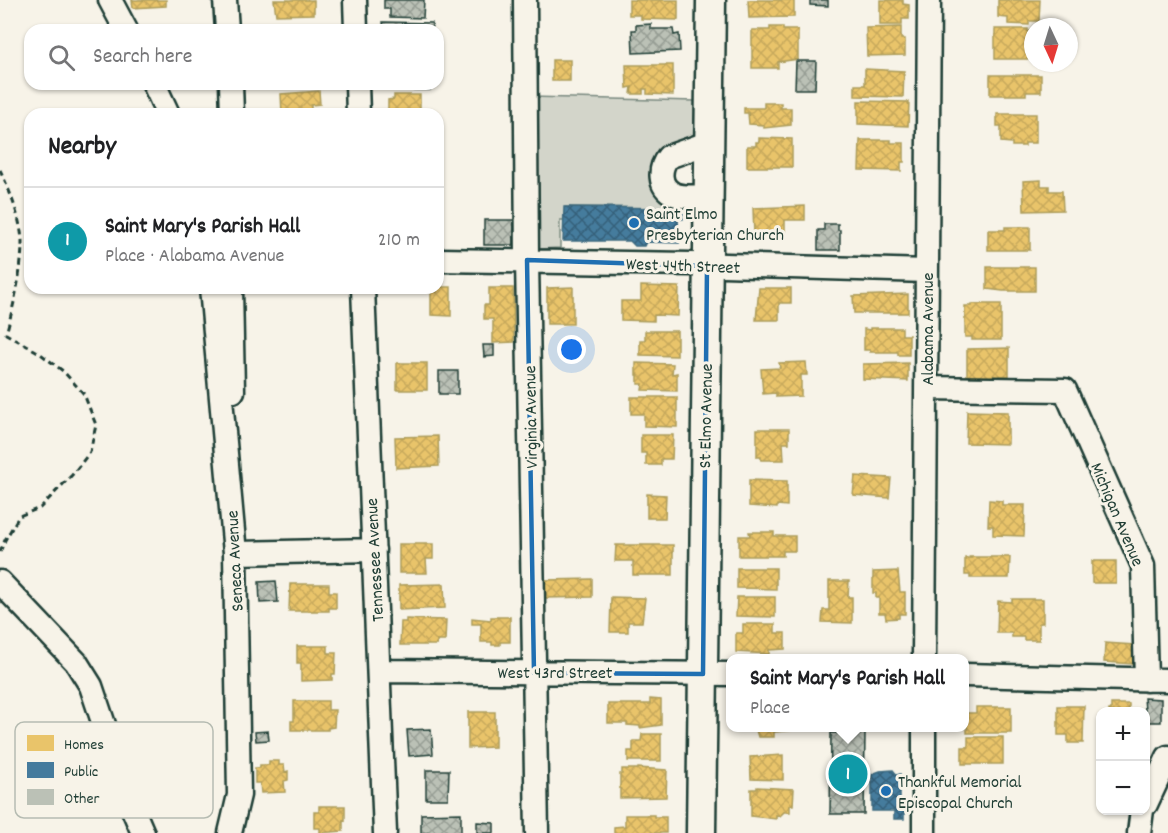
<!DOCTYPE html>
<meta charset="utf-8">
<style>
body{margin:0;font-family:Dekko,sans-serif;background:#f6f6f6;color:#202124}
.controls{position:absolute;right:18px;bottom:18px;display:grid;overflow:hidden;border-radius:12px;box-shadow:0 2px 4px #0004}
.controls button{width:54px;height:54px;display:grid;place-items:center;padding:0;border:0;border-bottom:2px solid #e0e0e0;background:#fff;color:#202124;font:30px sans-serif}
.compass{position:absolute;left:1024px;top:18px;width:54px;height:54px;border-radius:50%;background:#fff;box-shadow:0 2px 4px #0004;rotate:176deg}
.you{position:absolute;left:572px;top:350px;width:21px;height:21px;margin:-15px;border:4px solid #fff;border-radius:50%;background:#1a73e8;box-shadow:0 0 0 9px #1a73e833}
.badge{display:grid;place-items:center;width:39px;height:39px;border-radius:50%;background:#1f6fb2;color:#fff;font-size:20px;font-weight:700}
.pin{position:absolute;translate:-50% -50%;border:3px solid #fff;box-shadow:0 2px 6px #0006}
.popup{position:absolute;left:726px;top:654px;width:243px;height:78px;box-sizing:border-box;display:grid;place-content:center;border-radius:12px;background:#fff;filter:drop-shadow(0 2px 4px #0005);font-size:20px;white-space:nowrap;color:#757577}
.popup b{font-size:22px;color:#202124}
.popup::after{content:'';position:absolute;left:50%;top:100%;margin-left:-12px;border:12px solid transparent;border-top-color:#fff}
.list{margin:0;padding:0;list-style:none}
h2{display:flex;justify-content:space-between;align-items:center;height:78px;margin:0;padding:0 24px;font-size:26px}
h2 small{font-size:20px;font-weight:400;color:#757577}
.list li{display:grid;grid-template-columns:39px 1fr auto;gap:18px;align-items:center;box-sizing:border-box;height:108px;padding:0 24px;border-top:2px solid #e0e0e0}
.list b{display:block;font-size:22px;white-space:nowrap}
.list p{margin:0;font-size:20px;white-space:nowrap;color:#757577}
.list em{font-size:20px;font-style:normal;color:#757577}
.icon{flex:none;width:33px;height:33px;fill:none;stroke:currentColor;stroke-width:2;stroke-linecap:round;stroke-linejoin:round}
.map{position:relative;flex:none;width:1168px;height:833px;overflow:hidden}
.search{position:absolute;background:#fff;box-shadow:0 2px 4px #0004;left:24px;top:24px;width:420px;height:66px;display:flex;align-items:center;gap:15px;box-sizing:border-box;padding:0 21px;border-radius:18px;color:#757577;font-size:22px}
.panel{position:absolute;background:#fff;box-shadow:0 2px 4px #0004;left:24px;top:108px;width:420px;height:186px;border-radius:18px}
.map>svg:first-child{display:block}
.green{fill:#d3d5ca;stroke:#79897f;stroke-width:1.5}
.homes{fill:url(#homes-cross-hatch);stroke:#ac9c5a;stroke-width:1.5}
.public{fill:url(#public-cross-hatch);stroke:#3a687e;stroke-width:1.5}
.building{fill:url(#building-cross-hatch);stroke:#1f3d34;stroke-width:1.5}
.lines{fill:none;stroke-linecap:round;stroke-linejoin:round}
.minor-casing{stroke:#1f3d34;stroke-width:27}
.major-casing{stroke:#1f3d34;stroke-width:33}
.path{stroke:#1f3d34;stroke-width:3;stroke-dasharray:6 4.5;stroke-linecap:butt}
.minor{stroke:#f7f3e8;stroke-width:22}
.major{stroke:#f7f3e8;stroke-width:28}
.marked{fill:none;stroke:#1f6fb2;stroke-width:4.5;stroke-linejoin:round}
.poi-dot{fill:#1f6fb2;stroke:#f7f3e8;stroke-width:2}
.labels{text-anchor:middle;stroke-width:6;stroke-linejoin:round;paint-order:stroke}
.poi-label{font-size:18px;fill:#1f3d34;stroke:#f7f3e8;text-anchor:start}
.street-label{font-size:18px;fill:#1f3d34;stroke:#f7f3e8}
.key{fill:#f7f3e8;stroke:#b6bcb2;stroke-width:1.5}
.key-label{font-size:16px;fill:#1f3d34}
</style>
<div class="map">
<svg width="1168" height="833" viewBox="0 0 1168 833">
<defs>
<pattern id="homes-cross-hatch" width="8" height="8" patternUnits="userSpaceOnUse" patternTransform="scale(1.5)"><rect width="8" height="8" fill="#e9c46a"/><path d="M0 0l8 8M0 8l8-8" fill="none" stroke="#c7a95c"/></pattern>
<pattern id="public-cross-hatch" width="8" height="8" patternUnits="userSpaceOnUse" patternTransform="scale(1.5)"><rect width="8" height="8" fill="#457b9d"/><path d="M0 0l8 8M0 8l8-8" fill="none" stroke="#36617a"/></pattern>
<pattern id="building-cross-hatch" width="8" height="8" patternUnits="userSpaceOnUse" patternTransform="scale(1.5)"><rect width="8" height="8" fill="#bbc1b6"/><path d="M0 0l8 8M0 8l8-8" fill="none" stroke="#979e95"/></pattern>
</defs>
<rect width="100%" height="100%" fill="#f7f3e8"/>
<filter id="ink" filterUnits="userSpaceOnUse"><feTurbulence type="fractalNoise" baseFrequency=".0167" numOctaves="2"/><feDisplacementMap in="SourceGraphic" scale="12" xChannelSelector="R" yChannelSelector="G"/><feConvolveMatrix kernelMatrix="1 2 1 2 8 2 1 2 1" color-interpolation-filters="sRGB"/></filter>
<g filter="url(#ink)">
<path class="green" d="M531,97L695,101L693,146L670,149L671,208L565,207L564,220H560V248L538,249Z"/>
<path class="homes" d="M132,0H166V6L133,8Z
M274,0H314V14L276,15Z
M629,0H678V20L641,19V15H629Z
M748,0H794V17L749,18Z
M880,0H903V4L909,5V19H902V25H880Z
M998,0H1040L1039,21H1029V25L1008,24V18L998,17Z
M770,27H783V30H798V59L778,62V68H752V30H770Z
M901,27V39H905V55L867,56L866,28Z
M995,29H1028V43H1033V59H995Z
M552,60H570V81H552Z
M626,65H673V95L647,94V89H643V94H631L632,87L627,88Z
M865,69L904,71L903,97L855,96V85H865Z
M990,75H1041V92H1026V95H990Z
M319,91L320,104L311,105V111H305V114H282L281,94Z
M394,95H420V114H388V100L394,99Z
M858,101L909,102L908,126L858,124Z
M764,103H781V108H791V125L764,128V125L749,124L748,113H744V108H764Z
M997,114H1036V143H1025V146H1012V143L1001,142V126H997Z
M759,138L792,139V167H747V146H756V142H759Z
M860,140H891V143H904V162H901V171L859,170Z
M1041,180V186H1049V191H1062L1063,210L1024,211L1023,181Z
M805,206V220H785V232H771V236H754L753,208Z
M1005,227H1030V250H988V230H1005Z
M987,267H1035V291H1003L987,289Z
M641,286L679,287L678,316L654,315V321L621,320V301H641Z
M438,287H451V316L431,315V292H437Z
M573,287V324H547V288Z
M489,288H513L514,342L493,343V319H484V305H489Z
M759,288H791V303H779V320H756Z
M908,294V313H854L853,296Z
M972,304H1001V340H972V337H965V306H972Z
M870,328H902V335H909V355H898V352H870V350H864V329L870,330Z
M645,331H677V356L640,355V340H645Z
M1009,348V376H999V378L967,376V349Z
M806,362L807,375H801V396L776,397V393L763,394L761,369L780,368L779,363Z
M397,363H427V390H397Z
M636,363L673,364L672,374L677,373V391L642,390L643,384H638V375H636Z
M908,363V381L863,379V364Z
M631,397H677V427L644,426V414H631Z
M967,411L1008,412V444L966,443Z
M757,429H789V443H783L784,460H761V457H757Z
M641,435H673L672,459H661V465H646V453H641Z
M438,436L439,466L396,468L395,437Z
M855,476L891,478L889,498L853,495Z
M749,480L787,481V506L777,505V508L749,506Z
M647,494L666,495L665,518H647Z
M989,500L1002,501V505H1025L1024,536L993,535V526H988Z
M749,532H774V536H795V551H783V556H739V536H750Z
M399,544H433V559H426L427,573H399Z
M616,545H673V575H633V561H615Z
M970,557H1010L1009,578H970V575H965V558H971Z
M1092,561H1116V583H1092Z
M737,568H776V589L737,588Z
M898,571L900,592H905V614H899V618L886,619L885,613H879V598H876V593H873V572Z
M592,579V597L545,598L544,580Z
M829,581H849L848,597H852V623L822,622L823,610H829Z
M290,584H329V592H336V608H329V611H289Z
M444,584L445,608L399,610V585Z
M611,597L645,598L642,622H628V632H610Z
M737,597H775V617L736,616Z
M1012,599H1043V623H1039V640H1024V637H1012V633H997L998,601L1012,602Z
M491,617H510V642H500V645H492V642H481V624H472V618L491,620Z
M406,619L446,620L445,641H437V645H400L401,622H406Z
M743,624H775V633H785V649L769,650V654L736,652V633H743Z
M1105,643L1135,645L1134,664L1104,662Z
M297,646H328V653H336L335,674H332V680L301,681V663H297Z
M650,699L661,700V725L640,728V726L627,725V723H608V704H650Z
M294,701H328V710H335L334,727L328,728V730H291V721H294Z
M1111,704H1129V710L1131,712H1109V710H1111Z
M1058,706H1084L1083,743H1068V735H1058Z
M976,707H1011V733H967V713H976Z
M468,712H495V747L468,748Z
M753,728H794V730L774,732V737H758L756,730H753Z
M642,734H661V761H628V751H633V741H641Z
M968,737H1003V764H962V747H968Z
M783,755V780L751,779L750,757Z
M269,761H279V765H284L285,772L288,771V780L284,781L285,792L261,793L260,783H255V768H260V765H269Z
M638,768L667,770L666,797L620,798V774H622V769H638Z
M757,787L794,789L793,805H790V812H784L780,816L776,815V819L751,816V789H757Z
M319,806H345V821L343,820V831L320,833V828H314V812H319Z
M625,815H654V817H666V833H614V827L625,826Z"/>
<path class="public" d="M564,207L683,208V219H678L679,243L646,242L644,246H635L630,241H563Z
M893,770L897,775L900,774V808H904V819H894V811H872V774L880,771Z"/>
<path class="building" d="M384,0H424L423,18L390,17V9H384Z
M810,0H828V6L810,5Z
M383,22L432,23V30H384Z
M651,24V29H673L674,35L679,34L680,51L633,53L632,30H636V25Z
M796,61H816L815,89H795Z
M384,84H430V90L390,89Z
M484,220H514V245H484Z
M824,224H838V230H840V250H818V230H824Z
M483,345H494V356L484,357Z
M439,371H458V394H439Z
M276,581L278,602L260,603L259,582Z
M1144,698L1161,699V722H1146Z
M840,728H855V731L865,732L864,814H830L831,733H840Z
M431,729L433,754L409,756L407,730Z
M268,731L269,740L256,741L255,732Z
M426,770H449L448,799H426Z
M461,813V833H421V814Z
M477,822L494,823V833H477Z"/>
<g class="lines">
<g class="minor-casing">
<path id="minor" d="M110,0L126,30
M225,0L227,30
M355,0L356,30
M525,0L527,260L537,833
M154,84L168,114
M231,84L232,114
M357,84L358,114
M708,143L668,157C659,168 658,187 674,194C683,198 698,196 708,196
M438,260L691,264L927,271
M211,288L235,553L239,795L230,833
M231,288L233,391
M363,288L385,833
M926,388L1065,390L1143,566L1146,680
M235,553L374,550
M0,582L76,662L91,686L131,805L143,833
M924,658L929,0
M379,671L731,674
M965,675L1168,680
M1146,804L1168,757
M924,833V728
M1139,833L1142,810"/>
</g>
<g class="major-casing">
<path id="major" d="M701,833L711,0"/>
</g>
<path class="path" d="M0,170C9,188 21,220 22,241C22,272 14,304 6,334L38,352L63,371L84,394L96,425L90,452L72,475L40,508L19,516L5,540L0,552"/>
<use href="#minor" class="minor"/>
<use href="#major" class="major"/>
</g>
</g>
<path class="marked" d="M527,260L707,266L703,674L534,673Z"/>
<g class="poi-dot">
<circle cx="634" cy="223" r="6"/>
<circle cx="886" cy="791" r="6"/>
</g>
<g class="labels">
<g class="poi-label">
<text x="646" y="219">Saint Elmo<tspan x="646" dy="21">Presbyterian Church</tspan></text>
<text x="898" y="787">Thankful Memorial<tspan x="898" dy="21">Episcopal Church</tspan></text>
</g>
<g class="street-label">
<text transform="translate(683 265) rotate(2)" y="6">West 44th Street</text>
<text transform="translate(927 329) rotate(-90)" y="6">Alabama Avenue</text>
<text transform="translate(705 416) rotate(-89)" y="6">St Elmo Avenue</text>
<text transform="translate(530 417) rotate(-91)" y="6">Virginia Avenue</text>
<text transform="translate(1118 514) rotate(67)" y="6">Michigan Avenue</text>
<text transform="translate(374 560) rotate(-93)" y="6">Tennessee Avenue</text>
<text transform="translate(234 561) rotate(-93)" y="6">Seneca Avenue</text>
<text x="555" y="678">West 43rd Street</text>
</g>
</g>
<rect x="15" y="722" width="198" height="96" rx="9" class="key"/>
<rect x="27" y="735" width="27" height="16" fill="#e9c46a"/>
<rect x="27" y="762" width="27" height="16" fill="#457b9d"/>
<rect x="27" y="789" width="27" height="16" fill="#bbc1b6"/>
<g class="key-label">
<text x="64" y="749">Homes</text>
<text x="64" y="776">Public</text>
<text x="64" y="803">Other</text>
</g>
</svg>
<div class="controls">
<button>+</button>
<button>−</button>
</div>
<svg class="compass" viewBox="-18 -18 36 36"><path d="M0-13l5 13h-10z" fill="#e53935"/><path d="M0 13l5-13h-10z" fill="#757577"/></svg>
<div class="you"></div>
<div class="pin badge" style="left:848px;top:774px;background:#0f9aa8">1</div>
<div class="popup"><b>Saint Mary's Parish Hall</b>Place</div>
<div class="search"><svg class="icon" aria-label="search" viewBox="0 0 24 24"><circle cx="10" cy="10" r="6"/><path d="M15 15l6 6"/></svg>Search here</div>
<section class="panel">
<h2>Nearby<small></small></h2>
<ul class="list">
<li><span class="badge" style="background:#0f9aa8">1</span><div><b>Saint Mary's Parish Hall</b><p>Place · Alabama Avenue</p></div><em>210 m</em></li>
</ul>
</section>
</div>
